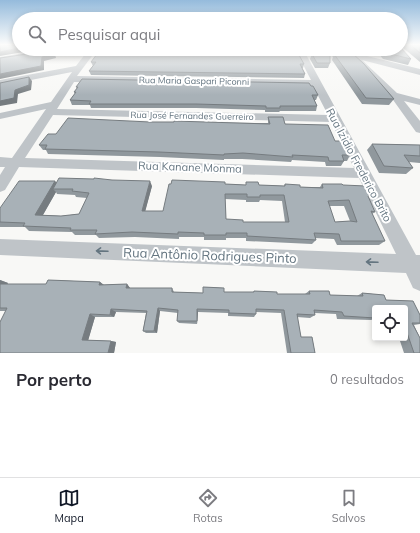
<!DOCTYPE html>
<html lang="pt">
<meta charset="utf-8">
<style>
body{margin:0;font-family:Mulish,sans-serif;background:#f7f7f7;color:#2b2b33}
.controls{position:absolute;right:12px;bottom:12px;display:grid;overflow:hidden;border-radius:4px;box-shadow:0 2px 6px #0003}
.controls button{width:36px;height:36px;display:grid;place-items:center;padding:0;border:0;border-bottom:1px solid #e1e1e2;background:#fff;color:#2b2b33;font:20px sans-serif}
.list{margin:0;padding:0;list-style:none}
h2{display:flex;justify-content:space-between;align-items:center;height:52px;margin:0;padding:0 16px;font-size:17px}
h2 small{font-size:13px;font-weight:400;color:#7c7c81}
.icon{flex:none;width:22px;height:22px;fill:none;stroke:currentColor;stroke-width:2;stroke-linecap:round;stroke-linejoin:round}
.map{position:relative;flex:none;width:420px;height:353px;overflow:hidden}
.search{position:absolute;background:#fff;box-shadow:0 2px 6px #0003;left:12px;right:12px;top:12px;height:44px;display:flex;align-items:center;gap:10px;box-sizing:border-box;padding:0 14px;border-radius:22px;color:#7c7c81;font-size:15px}
.sheet{height:124px;background:#fff}
nav{display:flex;justify-content:space-around;align-items:center;box-sizing:border-box;height:56px;border-top:1px solid #e1e1e2;background:#fff;font-size:11px;color:#7c7c81}
nav a{display:grid;justify-items:center;gap:2px}
nav .on{color:#111827}
.map>svg:first-child{display:block}
.lines{fill:none;stroke-linecap:round;stroke-linejoin:round}
.minor{fill:#bfc4c8;fill-rule:evenodd}
.wall{fill:#90989d;fill-rule:evenodd}
.shaded-wall{fill:#767c80}
.building{fill:#a8b1b7;stroke:#767c80;fill-rule:evenodd}
.oneway{stroke:#647580}
.labels{text-anchor:middle;stroke-width:4;stroke-linejoin:round;paint-order:stroke}
.far-street-label{font-size:9px;fill:#647580;stroke:#fff}
.street-label{font-size:11px;fill:#647580;stroke:#fff}
.near-street-label{font-size:13px;fill:#647580;stroke:#fff}
</style>
<div class="map">
<svg width="420" height="353" viewBox="0 0 420 353">
<rect width="100%" height="100%" fill="#f8f8f6"/>
<g class="lines">
<path class="minor" d="M49,49H68L64,51L0,61V57Z
M89,49H97L95,52H125L129,54L125,56H92L77,76L311,80L295,49H303L416,255H420V291L413,288L406,273L0,255V239L396,254L359,178L19,167L5,190L0,192V175L5,167H0V157L12,158L46,109L0,119V113L51,102L72,72L0,86V80L76,66ZM74,82L313,86L328,115L57,109ZM53,115L331,122L354,168L25,158Z
M326,49H350L355,53L420,69V75L362,60L397,93L420,99V105L404,101L420,121V133L416,132L391,97L349,56Z"/>
</g>
<path class="wall" d="M401,45H420V62L401,46Z
M102,49H293V51H102Z
M330,49H342L394,99L389,105L362,104L332,60L333,57L329,52Z
M375,49H401L411,59L408,65L383,59Z
M312,54L330,63L328,68H315L310,59Z
M91,62L304,64L303,68H302L305,74L304,78L91,75L89,71L93,66Z
M311,86L318,95L316,100H314L317,106L316,111H280L279,112H265V110L196,108H91L90,105H72L70,100L75,94L74,92L77,88L76,87Z
M268,117L285,124L335,141L350,155L347,161H344L341,166H326L325,162L309,161L292,160L291,162L242,159H224V160L160,157L48,154L46,150H43L39,145L56,134L150,122L268,123Z
M372,144L420,145V163L409,162L413,168L406,174L379,173L367,150Z
M55,181L56,183L152,186L145,211H163L225,184L246,185V182L259,185L284,186L285,184L300,187H320L322,184L343,185L372,197L369,199L375,212L372,214L385,241L379,245H337L334,239L315,238L316,240L312,244L246,241V238H226V240H204V237H179V239L135,237L99,238L96,235H75L72,232L29,231L25,227H0V208ZM56,192L57,194L75,195L76,197L87,198L79,214L61,216L43,215ZM225,199L246,200V202H259L260,200L282,201L285,222H243L226,219ZM329,206H344L350,221L335,222Z
M0,280L8,283L7,284H46L48,280L100,282L104,285L127,284L130,288H172L174,292L203,293V287L224,288V292H253L254,291L277,292V294H305L309,291H329L330,295L357,296L362,293L384,295L386,300L413,301L420,315V324L414,325L420,338V353H404L399,338H405V308H375V319L371,320L337,319L336,314L315,313V315L310,318L297,317L301,337H312L315,353H287L281,313L256,312V314L254,317L228,316V313L198,312L197,324L179,323L177,321L178,313L160,311L157,333H146L143,331L146,313L116,312L114,317H95L88,340L111,341L116,342L114,353H0V322L6,311H0Z"/>
<path class="shaded-wall" d="M19,48V49H41L0,56V52Z
M54,50L56,58L44,61V70L0,79V74L42,57Z
M29,77L32,81L31,90L18,94L17,103L0,106V101L15,90Z
M55,181L59,187L53,189L56,192L40,220L35,215Z
M150,181L152,186L144,216L142,211Z
M0,280L8,283L5,288L0,286Z
M100,282L105,286L99,285Z
M127,284L130,288H126Z
M158,308L160,311L157,333L154,331Z
M111,309L116,312L114,317L110,315Z
M197,309L198,312L197,324Z
M90,314L95,317L88,341L82,340Z
M111,341L116,342L114,353H108Z"/>
<path class="building" d="M0,45H19V48L0,52Z
M411,45H420V53Z
M401,48L411,59L387,53L383,49H401Z
M334,49H342L351,52L364,64L394,99L366,98L334,54H337Z
M54,50V54L42,57L41,66L0,74V58Z
M97,54L299,55L304,64H300L305,74L89,71L96,62H91Z
M312,54L330,55V63H317Z
M29,77V85L15,90L14,98L0,101V83Z
M82,79L309,83L311,86H313L318,95H312L317,106H280V108H266V106L196,104H89L91,101L70,100L76,92H74L78,87H76Z
M268,117H283L285,124L328,125L335,141H343L350,155H342L344,161H329L328,157L311,156L292,155L293,157L243,153L224,154V155L159,152L45,149L47,145H39L48,134H56L68,118L150,122H174V121L270,124Z
M372,144L420,145V156L404,155L413,168L384,166Z
M59,178L94,179V178L112,180L150,181L142,211H163L169,184H171L172,180L225,182V184L246,185V182H258L259,185L285,186V184L300,185V187L323,188L322,184H342L343,185L366,186L372,197L368,196L375,212L371,211L385,241H341L339,234L314,233L316,240L247,236V233H226V235H204V233L178,232V234L132,232L95,234L97,230H70L71,228L23,226L25,223L0,222V208L19,181H55L35,215L61,216L79,214L89,193L72,191L73,189H53ZM225,194H247V197H260V195H284L289,222H243V220L226,219ZM349,200L357,222L350,221L335,222L328,201Z
M48,280L100,282L99,285L127,284L126,288H172V292L203,293V287L224,288V292H254V291L277,292V294H310L309,291H329L330,295L363,296L362,293L384,295L386,300L413,301L420,315V323H412L420,338V353H414L405,327V308H375V318L344,316L342,312L314,310L315,315L297,314L301,337H312L315,353H291L284,310L256,309V314L229,313V310L197,309V321H177L178,310L158,308L154,331H143L147,311L111,309L110,315L90,314L82,340L111,341L108,353H0V322L7,308H0V284H46Z"/>
<defs><path id="oneway-shaft" d="M-6 0H5M1.5-3L5.5 0L1.5 3" fill="none" stroke-width="1.6" stroke-linecap="round" stroke-linejoin="round"/></defs>
<g class="oneway">
<use href="#oneway-shaft" transform="translate(102 251) rotate(-178)"/>
<use href="#oneway-shaft" transform="translate(372 262) rotate(-178)"/>
</g>
<linearGradient id="sky" x2="0" y2="1"><stop stop-color="#95bbdc"/><stop offset="0.47" stop-color="#fcfcfb"/><stop offset="1" stop-color="#fcfcfb" stop-opacity="0"/></linearGradient>
<rect width="420" height="95" fill="url(#sky)"/>
<g class="labels">
<g class="far-street-label">
<text transform="translate(194 81) rotate(1)" y="3">Rua Maria Gaspari Piconni</text>
<text transform="translate(192 116) rotate(1)" y="3">Rua José Fernandes Guerreiro</text>
</g>
<g class="street-label">
<text transform="translate(359 165) rotate(62)" y="4">Rua Izidio Frederico Brito</text>
<text transform="translate(190 167) rotate(2)" y="4">Rua Kanane Monma</text>
</g>
<g class="near-street-label">
<text transform="translate(210 255) rotate(2)" y="5">Rua Antônio Rodrigues Pinto</text>
</g>
</g>
</svg>
<div class="controls">
<button><svg class="icon" aria-label="locate" viewBox="0 0 24 24"><circle cx="12" cy="12" r="6"/><path d="M12 2v4M12 18v4M2 12h4M18 12h4"/></svg></button>
</div>
<div class="search"><svg class="icon" aria-label="search" viewBox="0 0 24 24"><circle cx="10" cy="10" r="6"/><path d="M15 15l6 6"/></svg>Pesquisar aqui</div>
</div>
<section class="sheet">
<h2>Por perto<small>0 resultados</small></h2>
<ul class="list">
</ul>
</section>
<nav>
<a class="on"><svg class="icon" aria-label="map" viewBox="0 0 24 24"><path d="M3 6l6-2 6 2 6-2v14l-6 2-6-2-6 2zM9 4v14M15 6v14"/></svg>Mapa</a>
<a><svg class="icon" aria-label="directions" viewBox="0 0 24 24"><path d="M12 3l9 9-9 9-9-9zM9 14v-3h6M13 9l2 2-2 2"/></svg>Rotas</a>
<a><svg class="icon" aria-label="saved" viewBox="0 0 24 24"><path d="M7 4h10v16l-5-4-5 4z"/></svg>Salvos</a>
</nav>
